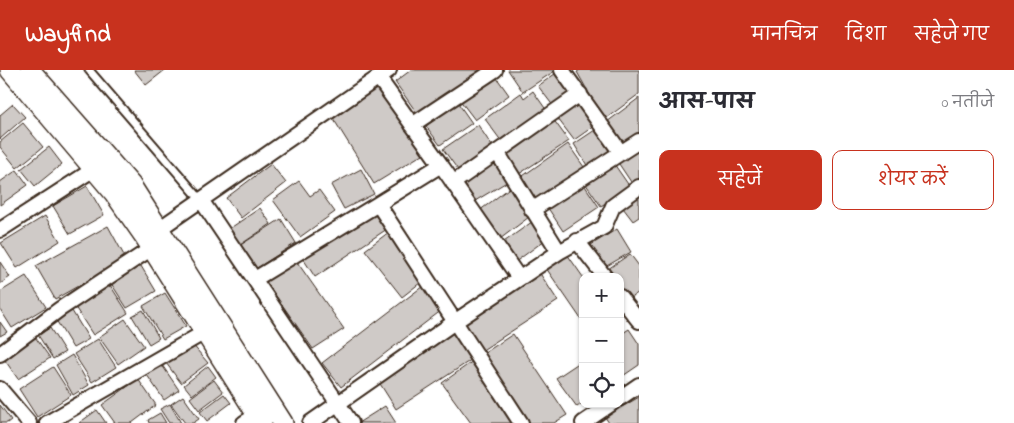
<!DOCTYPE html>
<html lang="hi">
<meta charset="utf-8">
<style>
body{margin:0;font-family:"Indie Flower","Playpen Sans Deva",sans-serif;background:#f7f7f7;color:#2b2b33}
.controls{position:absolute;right:15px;bottom:15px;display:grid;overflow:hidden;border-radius:10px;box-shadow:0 1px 4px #0004}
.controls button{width:45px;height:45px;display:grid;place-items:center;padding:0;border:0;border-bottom:1px solid #e1e1e2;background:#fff;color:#2b2b33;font:25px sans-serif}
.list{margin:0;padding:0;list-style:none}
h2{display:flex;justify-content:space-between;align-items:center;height:65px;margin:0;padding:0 20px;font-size:21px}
h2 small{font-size:16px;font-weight:400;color:#7c7c81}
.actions{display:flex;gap:10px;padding:15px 20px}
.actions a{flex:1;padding:11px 0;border:1px solid #c8321e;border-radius:10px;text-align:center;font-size:18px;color:#c8321e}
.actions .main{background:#c8321e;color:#fff}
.icon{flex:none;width:28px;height:28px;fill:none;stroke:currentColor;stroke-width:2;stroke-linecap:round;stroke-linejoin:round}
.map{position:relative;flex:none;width:639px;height:353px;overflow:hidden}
header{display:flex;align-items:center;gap:30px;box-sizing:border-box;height:70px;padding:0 25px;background:#c8321e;color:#fff}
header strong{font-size:24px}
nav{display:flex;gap:28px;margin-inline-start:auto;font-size:18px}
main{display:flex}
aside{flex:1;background:#fff}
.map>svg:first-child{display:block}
.building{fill:#cfcac7;stroke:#3b2a1e}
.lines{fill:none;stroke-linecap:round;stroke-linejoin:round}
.lane-casing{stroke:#3b2a1e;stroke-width:11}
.street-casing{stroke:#3b2a1e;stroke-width:18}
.secondary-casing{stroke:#3b2a1e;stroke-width:22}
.lane{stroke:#fff;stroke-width:7}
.street{stroke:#fff;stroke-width:14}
.secondary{stroke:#fff;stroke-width:19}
</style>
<header>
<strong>Wayfind</strong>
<nav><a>मानचित्र</a><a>दिशा</a><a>सहेजे गए</a></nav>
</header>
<main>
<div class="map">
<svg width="639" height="353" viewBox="0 0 639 353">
<rect width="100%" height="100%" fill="#fff"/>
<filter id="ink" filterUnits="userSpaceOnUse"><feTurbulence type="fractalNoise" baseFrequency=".02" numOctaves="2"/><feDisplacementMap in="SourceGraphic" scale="10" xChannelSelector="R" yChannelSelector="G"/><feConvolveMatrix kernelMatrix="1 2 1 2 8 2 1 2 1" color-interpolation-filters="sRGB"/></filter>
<g filter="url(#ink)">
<path class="building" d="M134,0H165L146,15Z
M411,0H483L419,46L395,12Z
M508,0H556L523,22Z
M580,0H639V24L604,50L577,2Z
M559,1L575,22L554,37L538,16Z
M494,4L509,25L475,50L459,29Z
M377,16L423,84L374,114L331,45Z
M533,21L547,41L502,72L485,49L521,23L524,28Z
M639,28V63L621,76L607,52Z
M575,31L594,56L574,70L555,45Z
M458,33L472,53L440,75L426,56Z
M13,34L25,47L0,69V45Z
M553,49L569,71L516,106L501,84Z
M23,53L43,77L17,98L0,77V72Z
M478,55L492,76L458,100L443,79Z
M598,58L613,81L588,97L574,74Z
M568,74L584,97L535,131L520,108Z
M639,76V111L633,115L617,91Z
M49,77L62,94L35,116L21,99Z
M498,89L510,110L475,131L462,110Z
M612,91L630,117L601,136L583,110Z
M271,94L286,113L241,148L226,128Z
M361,99L374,124L344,139L331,115Z
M17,100L28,115L0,135V112Z
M299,111L310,126L319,120L335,142L300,167L273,130Z
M583,113L599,137L563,161L546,135Z
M87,116L104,145L70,164L53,136Z
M512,116L533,144L500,169L479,141Z
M639,120V147L633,151L620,134Z
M260,138L271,154L240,175L229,159Z
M374,141L387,159L315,207L302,187Z
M45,146L60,171L17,198L1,173Z
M281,149L296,173L254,200L239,176Z
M536,149L549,167L514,193L501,174Z
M108,156L126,189L55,229L36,196Z
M617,159L631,182L605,197L591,175Z
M389,162L425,209L402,227L365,180Z
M567,184L583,207V252L546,198Z
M630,184L639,196V222L626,231L620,223V207H609L605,201Z
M295,189L344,259L313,279L265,210Z
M138,191L156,221L127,238L109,210Z
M0,192L10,207L0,214Z
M539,202L558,231L481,281L462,253Z
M26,206L46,237L12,258L0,239V222Z
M108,212L128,243L93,265L73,234Z
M423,216L442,240L341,317L322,293Z
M165,223L186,256L163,269L143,236Z
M143,240L159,268L149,274L132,246Z
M72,241L89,269L73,278L56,250Z
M125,249L144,276L118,294L99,267Z
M0,252L7,262L0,266Z
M50,258L65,282L53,289L38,265Z
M455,259L474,288L396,339L377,309Z
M629,259L639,274V295L620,308V265Z
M33,264L50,288L18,309L2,286Z
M513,264L567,345L554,353H530L483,284Z
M98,269L116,297L92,312L74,284Z
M192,274L208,293L181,313L166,293Z
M72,285L89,315L73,325L56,295Z
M583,290V333L577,337L556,308Z
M473,291L517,353H471L442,313Z
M162,295L179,320L164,330L147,305Z
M208,296L216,307L192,325L184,315Z
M53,297L71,325L37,347L19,319Z
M138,309L156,335L132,353H115L102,335Z
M214,310L223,322L199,340L190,328Z
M224,324L231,333L207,351L200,342Z
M183,326L199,349L193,353H185L171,334Z
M639,327V353H609L605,347Z
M170,334L181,353H169L160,339Z
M0,335L11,350L7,353H0Z
M385,336L396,353H358Z
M97,340L106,353H79Z
M160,343L166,353H149L148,350Z"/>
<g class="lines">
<g class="lane-casing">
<path id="lane" d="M89,0L201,130"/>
</g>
<g class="street-casing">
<path id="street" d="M562,0L621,83
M378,7L441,95
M412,55L495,0
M497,82L559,182
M453,113L580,24
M201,130L351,353
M378,134L441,95L519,208
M532,140L639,71
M159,159L389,0
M0,160L94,99
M577,171L605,207
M255,209L378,134L521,353
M620,227L639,251
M0,284L60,239L152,178
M0,319L29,353
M620,328L639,315
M47,353L205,262
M244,353L257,345
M310,353L456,251L559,182L604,157L613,136L639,117
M583,353L611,334"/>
</g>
<g class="secondary-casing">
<path id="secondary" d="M10,0L114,123L144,166L262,353
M30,0L131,115L283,353"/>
</g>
<use href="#lane" class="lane"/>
<use href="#street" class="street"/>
<use href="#secondary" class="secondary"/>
</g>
</g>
</svg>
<div class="controls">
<button>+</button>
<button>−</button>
<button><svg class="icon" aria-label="locate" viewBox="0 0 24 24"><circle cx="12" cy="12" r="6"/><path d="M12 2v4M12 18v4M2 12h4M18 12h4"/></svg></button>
</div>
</div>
<aside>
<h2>आस-पास<small>0 नतीजे</small></h2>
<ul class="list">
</ul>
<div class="actions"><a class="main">सहेजें</a><a>शेयर करें</a></div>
</aside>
</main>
